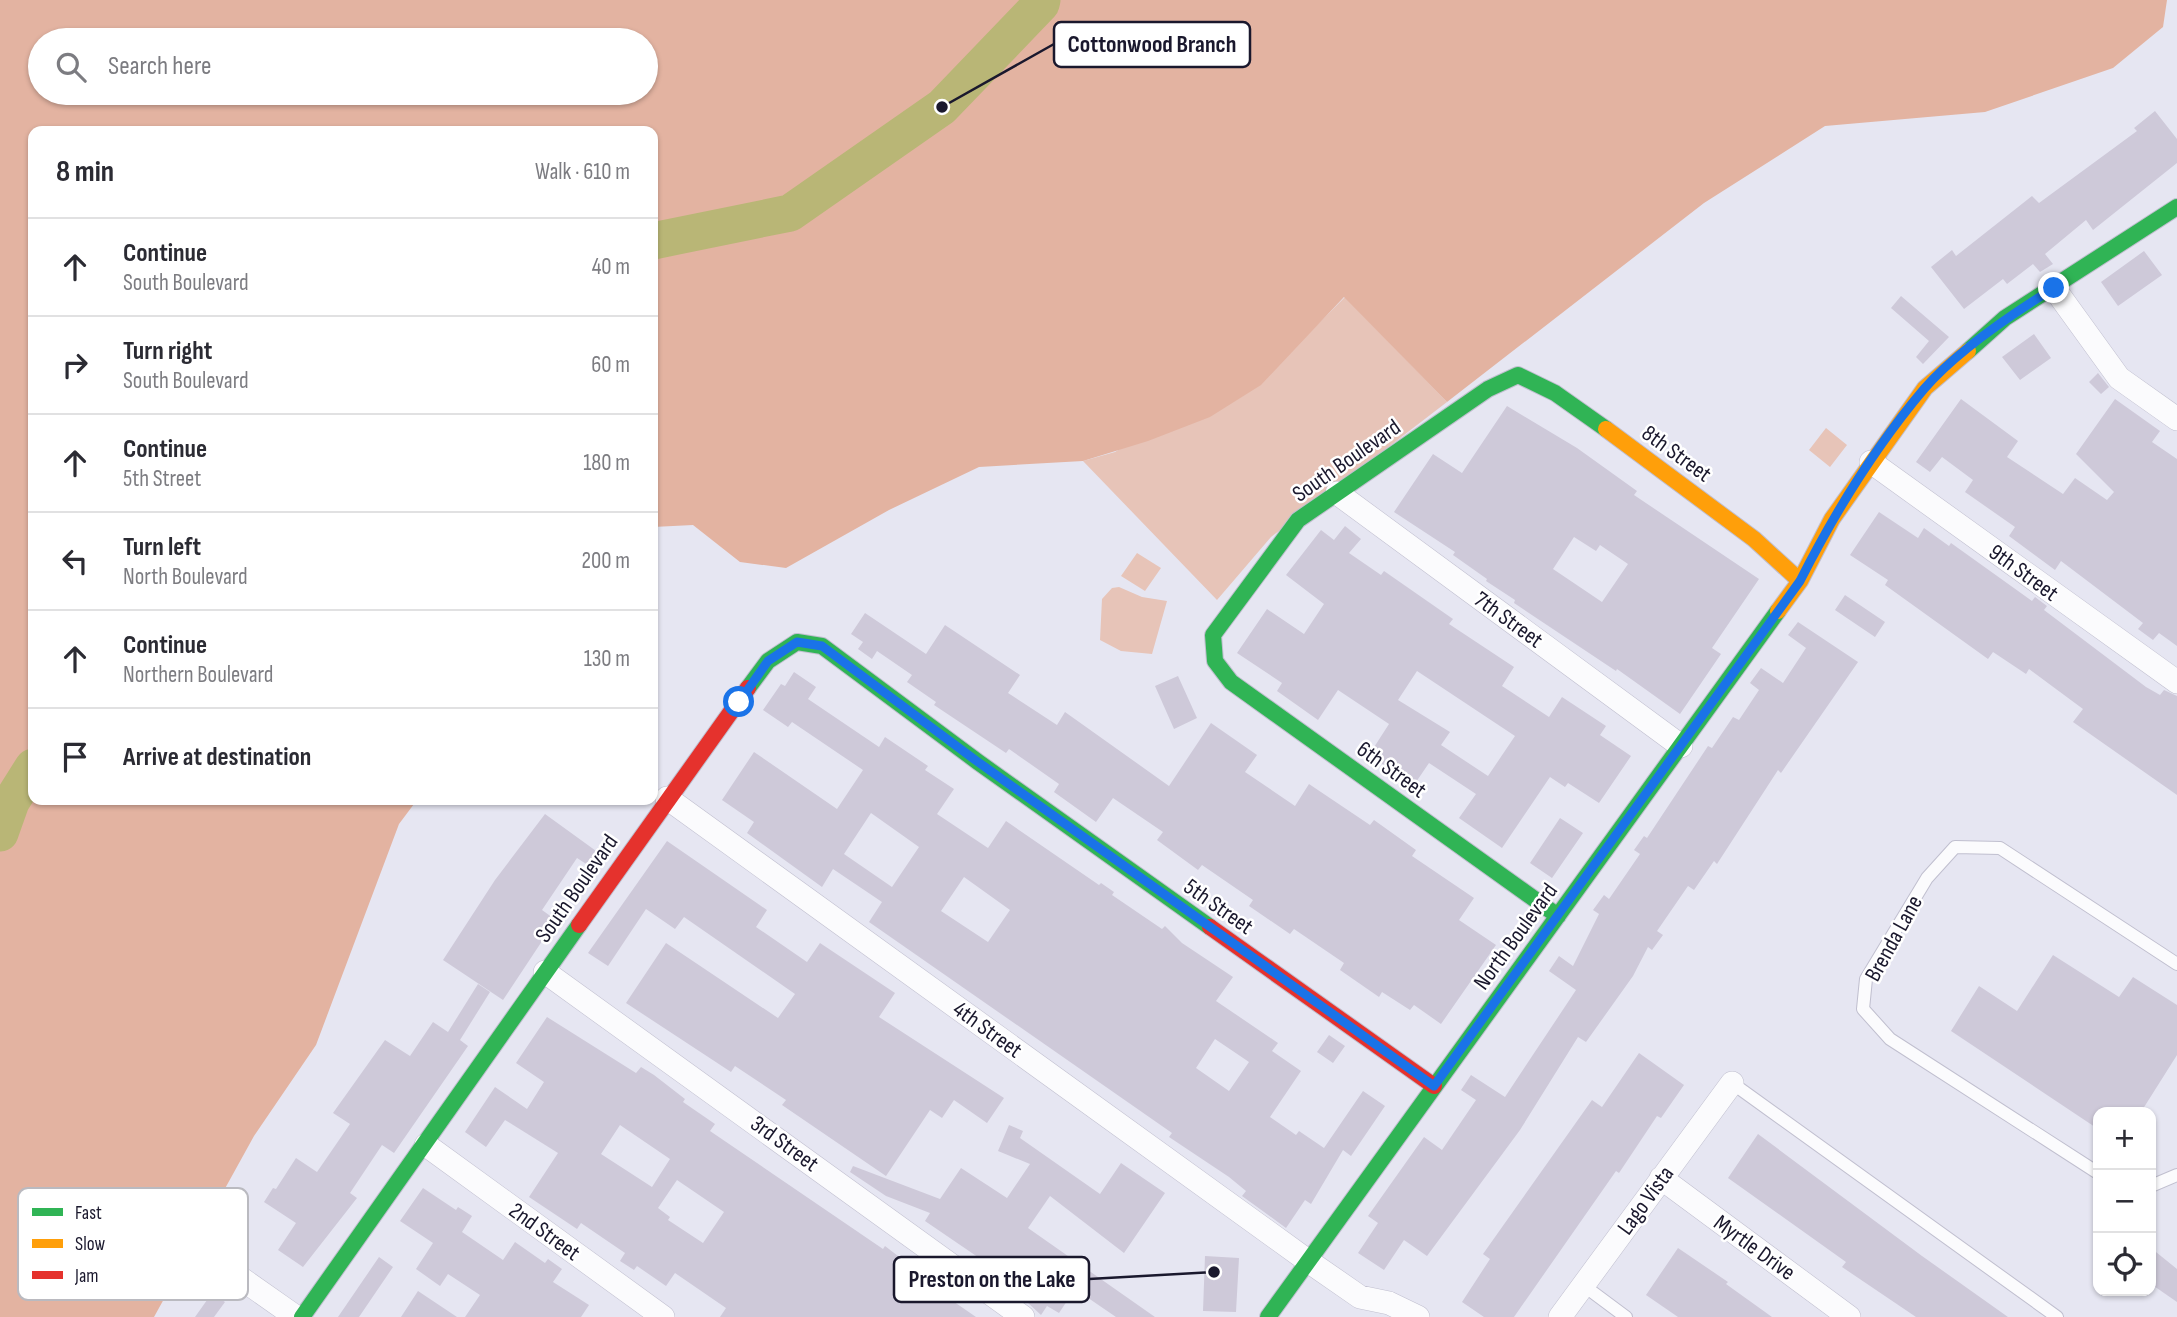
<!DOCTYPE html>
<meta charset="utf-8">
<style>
body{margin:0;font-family:"Sofia Sans Condensed",sans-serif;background:#f7f7f7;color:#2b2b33}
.controls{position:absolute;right:21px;bottom:21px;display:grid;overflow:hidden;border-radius:14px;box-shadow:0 2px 5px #0004}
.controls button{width:63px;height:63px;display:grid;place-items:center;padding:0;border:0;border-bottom:2px solid #e1e1e2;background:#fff;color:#2b2b33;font:35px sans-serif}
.stop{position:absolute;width:21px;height:21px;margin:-16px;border:5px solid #1a73e8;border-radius:50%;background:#fff}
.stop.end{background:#1a73e8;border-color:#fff;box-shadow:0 2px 7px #0008}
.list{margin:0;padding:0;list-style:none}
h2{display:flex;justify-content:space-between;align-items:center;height:91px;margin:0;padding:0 28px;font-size:30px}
h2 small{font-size:23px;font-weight:400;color:#7c7c81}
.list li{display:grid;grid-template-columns:46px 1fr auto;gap:21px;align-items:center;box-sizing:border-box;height:98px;padding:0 28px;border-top:2px solid #e1e1e2}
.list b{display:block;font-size:26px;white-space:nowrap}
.list p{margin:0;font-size:23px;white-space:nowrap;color:#7c7c81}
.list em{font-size:23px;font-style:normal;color:#7c7c81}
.icon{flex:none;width:38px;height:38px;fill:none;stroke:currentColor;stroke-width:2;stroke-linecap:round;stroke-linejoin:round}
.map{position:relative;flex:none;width:2177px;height:1317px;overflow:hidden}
.search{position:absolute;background:#fff;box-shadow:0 2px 5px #0004;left:28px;top:28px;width:630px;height:77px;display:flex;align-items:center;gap:18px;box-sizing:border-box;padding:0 24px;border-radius:38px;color:#7c7c81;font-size:26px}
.panel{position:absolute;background:#fff;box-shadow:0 2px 5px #0004;left:28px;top:126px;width:630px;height:679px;border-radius:14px}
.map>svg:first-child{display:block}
.green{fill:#e7c4b8}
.forest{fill:#e3b3a1;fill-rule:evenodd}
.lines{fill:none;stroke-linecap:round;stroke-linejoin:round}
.river{stroke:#b9b676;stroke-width:37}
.building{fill:#cec9d9;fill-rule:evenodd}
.lane-casing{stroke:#c0bfcf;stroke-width:14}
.street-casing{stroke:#c0bfcf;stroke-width:24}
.fast-casing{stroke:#c0bfcf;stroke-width:18}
.slow-casing{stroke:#c0bfcf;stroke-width:18}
.jam-casing{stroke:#c0bfcf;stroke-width:18}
.lane{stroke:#fbfbfd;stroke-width:12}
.street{stroke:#fbfbfd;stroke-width:23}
.fast{stroke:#30b455;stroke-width:16}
.slow{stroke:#ff9f0a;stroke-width:16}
.jam{stroke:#e5322d;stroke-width:16}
.route{stroke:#1a73e8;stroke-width:9}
.labels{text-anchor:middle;stroke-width:5;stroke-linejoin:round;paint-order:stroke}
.street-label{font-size:23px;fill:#1a182d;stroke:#fff}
.key{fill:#fff;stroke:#babac0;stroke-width:2}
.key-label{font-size:19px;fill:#1a182d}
.leader{fill:none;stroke:#1a182d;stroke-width:2.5}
.callout-dot{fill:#1a182d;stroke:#fff;stroke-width:2.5}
.callout{fill:#fff;stroke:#1a182d;stroke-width:2.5}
.callout-label{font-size:24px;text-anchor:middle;font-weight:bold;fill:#1a182d}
</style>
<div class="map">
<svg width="2177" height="1317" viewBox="0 0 2177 1317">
<rect width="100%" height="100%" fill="#e6e6f2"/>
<path class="green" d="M1345,297L1447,402L1271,537L1217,600L1083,461L1115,452L1307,335Z
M1826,428L1847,445L1830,467L1809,450Z
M1137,553L1161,568L1145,591L1121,576Z
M1119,587L1142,597L1167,601L1152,654L1121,651L1100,640L1102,599L1112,588Z"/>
<path class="forest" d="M0,0H2167L2163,27L2113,68L1985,112L1825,126L1704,203L1447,402L1344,297L1261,385L1210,417L1148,441L1083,461L979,467L889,510L786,568L740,562L693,525L653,527V131H33V800H417L399,824L316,1045L254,1136L154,1317H0ZM40,40H646V93H40Z"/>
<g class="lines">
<path class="river" d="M653,241L790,213L942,107L1041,4L1042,0
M0,833L11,802L33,767"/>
</g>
<path class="building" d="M2155,111L2177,139V163L2093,230L2086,220L2045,254L2053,264L2040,272L2033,264L2007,284L2003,279L1964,309L1931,267L1952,250L1956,256L2032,196L2039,203L2137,131L2134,128Z
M2144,251L2162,275L2118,306L2101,282Z
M1901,296L1949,337L1923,364L1916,357L1929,341L1891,308Z
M2034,334L2051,358L2020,380L2002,357Z
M2098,373L2109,387L2101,394L2089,382Z
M1961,399L2018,441L2007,457L2063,494L2075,478L2107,500L2114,492L2076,454L2115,399L2160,431L2152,442L2177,459V646L2159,633L2153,640L2138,629L2143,623L2061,561L2055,570L2009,536L2015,527L1965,492L1973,480L1942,457L1930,472L1916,462Z
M1507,406L1577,448L1637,491L1634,495L1759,579L1712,648L1721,654L1680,714L1617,669L1616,671L1514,603L1515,600L1486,581L1487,579L1453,555L1455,552L1394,512L1433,454L1462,473ZM1574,537L1596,551L1600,545L1628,564L1602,602L1553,569Z
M1879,512L1918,538L1924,528L1949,546L1951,543L2032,601L2035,597L2047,606L2044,610L2146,687L2160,695L2164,690L2177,696V795L2073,722L2083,709L2029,669L2026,674L1993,652L1988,659L1885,585L1888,580L1850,555Z
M1345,526L1361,539L1349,553L1381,575L1384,571L1453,619L1449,624L1514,667L1502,686L1549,717L1562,697L1606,726L1600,735L1631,756L1599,803L1568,783L1565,787L1550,777L1502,848L1459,818L1476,794L1429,763L1414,785L1369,755L1389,724L1338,690L1318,720L1277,691L1282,683L1237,653L1267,609L1304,634L1324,604L1286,575L1321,530L1334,540ZM1417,671L1515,736L1488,776L1441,745L1450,732L1398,700Z
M1845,595L1885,622L1875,637L1835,610Z
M865,613L926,654L945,625L1020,675L1008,693L1057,725L1065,712L1169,786L1211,723L1257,755L1245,772L1295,806L1309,784L1370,825L1374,820L1416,850L1412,856L1474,898L1459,920L1496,945L1441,1024L1414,1005L1410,1010L1382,992L1379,997L1340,970L1344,963L1294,929L1290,934L1249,906L1253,900L1202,865L1198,870L1157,840L1163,832L1113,798L1096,822L1054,792L1059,784L1009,749L1006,753L934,705L936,702L907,682L912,675L877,651L872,659L858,649L863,642L851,634Z
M1798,622L1858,662L1781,773L1778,770L1717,864L1714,861L1694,890L1688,886L1657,931L1663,935L1652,950L1648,947L1633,976L1586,1042L1578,1037L1520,1130L1427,1256L1404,1240L1384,1270L1358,1253L1378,1223L1368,1216L1424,1137L1442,1150L1476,1100L1461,1090L1471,1075L1505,1097L1576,990L1549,971L1559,956L1573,966L1599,914L1593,910L1604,895L1609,899L1640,854L1634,850L1644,836L1647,838L1708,746L1712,748L1733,717L1739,720L1759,690L1750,683L1761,668L1783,683L1806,648L1788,635Z
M794,672L816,687L808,699L879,747L885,737L928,766L925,770L954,789L937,814L988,848L1006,821L1099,885L1101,883L1114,892L1112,895L1162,929L1165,926L1182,943L1233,977L1216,1001L1278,1043L1272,1051L1301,1071L1270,1117L1296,1135L1299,1131L1324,1148L1363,1091L1385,1106L1351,1156L1343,1150L1311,1204L1305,1200L1286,1228L1242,1196L1246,1191L1229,1177L1169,1137L1172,1133L869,922L882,902L833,869L822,887L747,833L754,822L722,800L754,752L837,809L863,770L792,722L788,727L763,710L781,684L785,686ZM871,813L919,847L892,887L844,854ZM964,877L1010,910L988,942L941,911ZM1215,1039L1249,1062L1229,1091L1196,1068Z
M1178,676L1197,718L1174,729L1155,686Z
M545,814L603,856L594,869L577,858L542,910L556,920L503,1000L443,960L495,880Z
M1560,818L1583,833L1552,878L1530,863Z
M667,841L767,910L756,927L807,962L820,943L895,993L879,1017L1004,1098L987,1123L954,1100L942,1118L930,1110L886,1176L782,1105L786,1100L735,1066L731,1072L626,1003L666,943L778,1018L795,994L684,917L675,929L646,909L608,966L588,953Z
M2053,955L2119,997L2133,977L2177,1005V1055L2141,1112H2098V1129L1951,1031L1979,986L2017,1011Z
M478,984L490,992L460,1040L468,1046L394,1153L382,1145L350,1193L357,1198L303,1267L278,1250L296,1223L264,1202L273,1188L276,1189L296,1158L317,1172L350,1124L333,1113L385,1040L410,1056L433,1022L448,1032Z
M547,1017L636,1073L641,1067L654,1075L685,1099L683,1102L715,1124L710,1131L883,1249L885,1246L898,1256L896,1259L922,1277L921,1279L976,1317H720L726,1308L675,1273L666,1286L637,1266L634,1270L620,1261L625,1253L581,1223L577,1229L529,1197L558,1153L505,1120L486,1147L465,1132L495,1087L527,1109L544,1082L516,1063ZM620,1125L670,1159L652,1187L601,1154ZM677,1180L724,1212L703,1243L668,1220L670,1217L658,1208Z
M1329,1035L1345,1046L1333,1063L1317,1052Z
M1639,1053L1684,1085L1661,1118L1657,1116L1619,1173L1616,1171L1514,1317H1484L1462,1302L1490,1259L1483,1254L1592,1100L1602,1107Z
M1009,1125L1023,1131L1020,1138L1100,1194L1121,1163L1165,1193L1124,1253L1050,1196L1028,1228L1155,1317H1116L1075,1289L1059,1313L1047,1306L1041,1315L1027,1302L1032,1294L925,1221L930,1213L886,1196L850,1172L853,1166L940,1199L961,1168L1007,1198L1030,1164L998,1151Z
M1758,1134L1922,1256L2008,1317H1916L1842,1267L1846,1262L1728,1178Z
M423,1188L456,1210L458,1207L472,1216L462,1232L503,1260L515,1242L545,1263L548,1259L562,1269L553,1282L589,1305L581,1317H465L480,1295L448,1274L440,1286L416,1269L433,1243L400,1221Z
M1678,1248L1728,1282L1726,1284L1772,1317H1678L1646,1295Z
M2151,1248L2177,1269V1302L2151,1284Z
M1205,1256L1239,1258L1236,1312L1203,1311Z
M379,1257L393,1267L359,1317H338Z
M418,1291L457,1317H401Z
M212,1293L225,1302L214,1317H195Z"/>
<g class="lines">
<g class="lane-casing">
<path id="lane" d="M1732,1083L2057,1317
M2098,1173L1890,1039L1863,1009L1866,979L1927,878L1955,847L2000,848L2177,964
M2151,1186L2177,1175
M1583,1285L1626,1317"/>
</g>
<g class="street-casing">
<path id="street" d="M2054,288L2119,378L2177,419
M1871,462L2177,682
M1337,493L1681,746
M667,798L1308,1261L1360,1297L1389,1303L1418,1317
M545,972L1023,1317
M426,1145L663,1317
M1661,1178L1849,1317
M232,1272L296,1317
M1560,1317L1732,1083"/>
</g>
<g class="fast-casing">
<path id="fast" d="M1968,351L2005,318L2177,207
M748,688L768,661L797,642L822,646L978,762L1210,927
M1558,916L1231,682L1215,661L1213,635L1298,520L1488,389L1518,375L1555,393L1606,429
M302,1317L579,925
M1268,1317L1778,611"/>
</g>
<g class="slow-casing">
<path id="slow" d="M1606,429L1754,539L1800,581
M1778,611L1800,581L1832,519L1925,388L1968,351"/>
</g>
<g class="jam-casing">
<path id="jam" d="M579,925L748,688
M1210,927L1434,1086"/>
</g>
<use href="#lane" class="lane"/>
<use href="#street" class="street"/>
<use href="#fast" class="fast"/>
<use href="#slow" class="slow"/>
<use href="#jam" class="jam"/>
</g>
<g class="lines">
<path class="route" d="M739,702L768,661L797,642L822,646L978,762L1434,1086L1800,581C1834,514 1875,447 1924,389C1956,352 2012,314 2054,288"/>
</g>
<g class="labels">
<g class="street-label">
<text transform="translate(1677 453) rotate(36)" y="8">8th Street</text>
<text transform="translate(1346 460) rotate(-35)" y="8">South Boulevard</text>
<text transform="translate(2024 572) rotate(36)" y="8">9th Street</text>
<text transform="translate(1509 619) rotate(36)" y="8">7th Street</text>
<text transform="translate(1392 769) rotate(36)" y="8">6th Street</text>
<text transform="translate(576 888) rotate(-55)" y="8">South Boulevard</text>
<text transform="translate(1219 906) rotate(35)" y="8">5th Street</text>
<text transform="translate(1515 936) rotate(-54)" y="8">North Boulevard</text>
<text transform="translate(1893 938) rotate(-61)" y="8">Brenda Lane</text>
<text transform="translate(988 1029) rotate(36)" y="8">4th Street</text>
<text transform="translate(785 1143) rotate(36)" y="8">3rd Street</text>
<text transform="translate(1645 1200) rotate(-54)" y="8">Lago Vista</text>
<text transform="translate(545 1231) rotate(36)" y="8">2nd Street</text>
<text transform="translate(1755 1247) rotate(36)" y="8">Myrtle Drive</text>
</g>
</g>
<rect x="18" y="1188" width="230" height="112" rx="10" class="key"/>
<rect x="32" y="1208" width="31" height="8" fill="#30b455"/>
<rect x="32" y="1239" width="31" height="9" fill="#ff9f0a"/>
<rect x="32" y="1271" width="31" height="8" fill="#e5322d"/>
<g class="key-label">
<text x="75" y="1219">Fast</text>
<text x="75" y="1250">Slow</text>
<text x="75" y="1282">Jam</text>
</g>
<path class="leader" d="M942 107L1054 44M1214 1272L1089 1279"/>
<g class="callout-dot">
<circle cx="942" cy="107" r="7"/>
<circle cx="1214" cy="1272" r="7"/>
</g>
<g class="callout">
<rect x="1054" y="22" width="196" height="45" rx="7"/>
<rect x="894" y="1257" width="195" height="45" rx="7"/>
</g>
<g class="callout-label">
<text x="1152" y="52">Cottonwood Branch</text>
<text x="992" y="1287">Preston on the Lake</text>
</g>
</svg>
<div class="controls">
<button>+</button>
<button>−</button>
<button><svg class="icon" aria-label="locate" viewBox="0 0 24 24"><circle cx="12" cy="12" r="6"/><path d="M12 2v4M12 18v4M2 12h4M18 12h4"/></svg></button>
</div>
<div class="stop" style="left:739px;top:702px"></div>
<div class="stop end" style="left:2054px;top:288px"></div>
<div class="search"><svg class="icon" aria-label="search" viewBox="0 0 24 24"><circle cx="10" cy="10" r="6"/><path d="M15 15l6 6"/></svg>Search here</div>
<section class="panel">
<h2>8 min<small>Walk · 610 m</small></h2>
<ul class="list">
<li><svg class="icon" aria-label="ahead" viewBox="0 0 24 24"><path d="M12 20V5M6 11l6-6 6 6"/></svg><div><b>Continue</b><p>South Boulevard</p></div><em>40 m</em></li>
<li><svg class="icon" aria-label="right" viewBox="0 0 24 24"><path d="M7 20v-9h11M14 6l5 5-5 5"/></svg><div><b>Turn right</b><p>South Boulevard</p></div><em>60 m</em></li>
<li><svg class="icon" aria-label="ahead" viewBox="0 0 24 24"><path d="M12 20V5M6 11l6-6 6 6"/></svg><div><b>Continue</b><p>5th Street</p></div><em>180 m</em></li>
<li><svg class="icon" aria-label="left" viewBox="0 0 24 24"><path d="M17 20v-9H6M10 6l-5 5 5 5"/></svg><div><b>Turn left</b><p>North Boulevard</p></div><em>200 m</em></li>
<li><svg class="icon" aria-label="ahead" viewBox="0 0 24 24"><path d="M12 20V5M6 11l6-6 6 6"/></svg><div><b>Continue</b><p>Northern Boulevard</p></div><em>130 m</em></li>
<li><svg class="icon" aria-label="arrive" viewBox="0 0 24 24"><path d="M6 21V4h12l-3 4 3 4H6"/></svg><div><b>Arrive at destination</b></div></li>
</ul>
</section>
</div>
